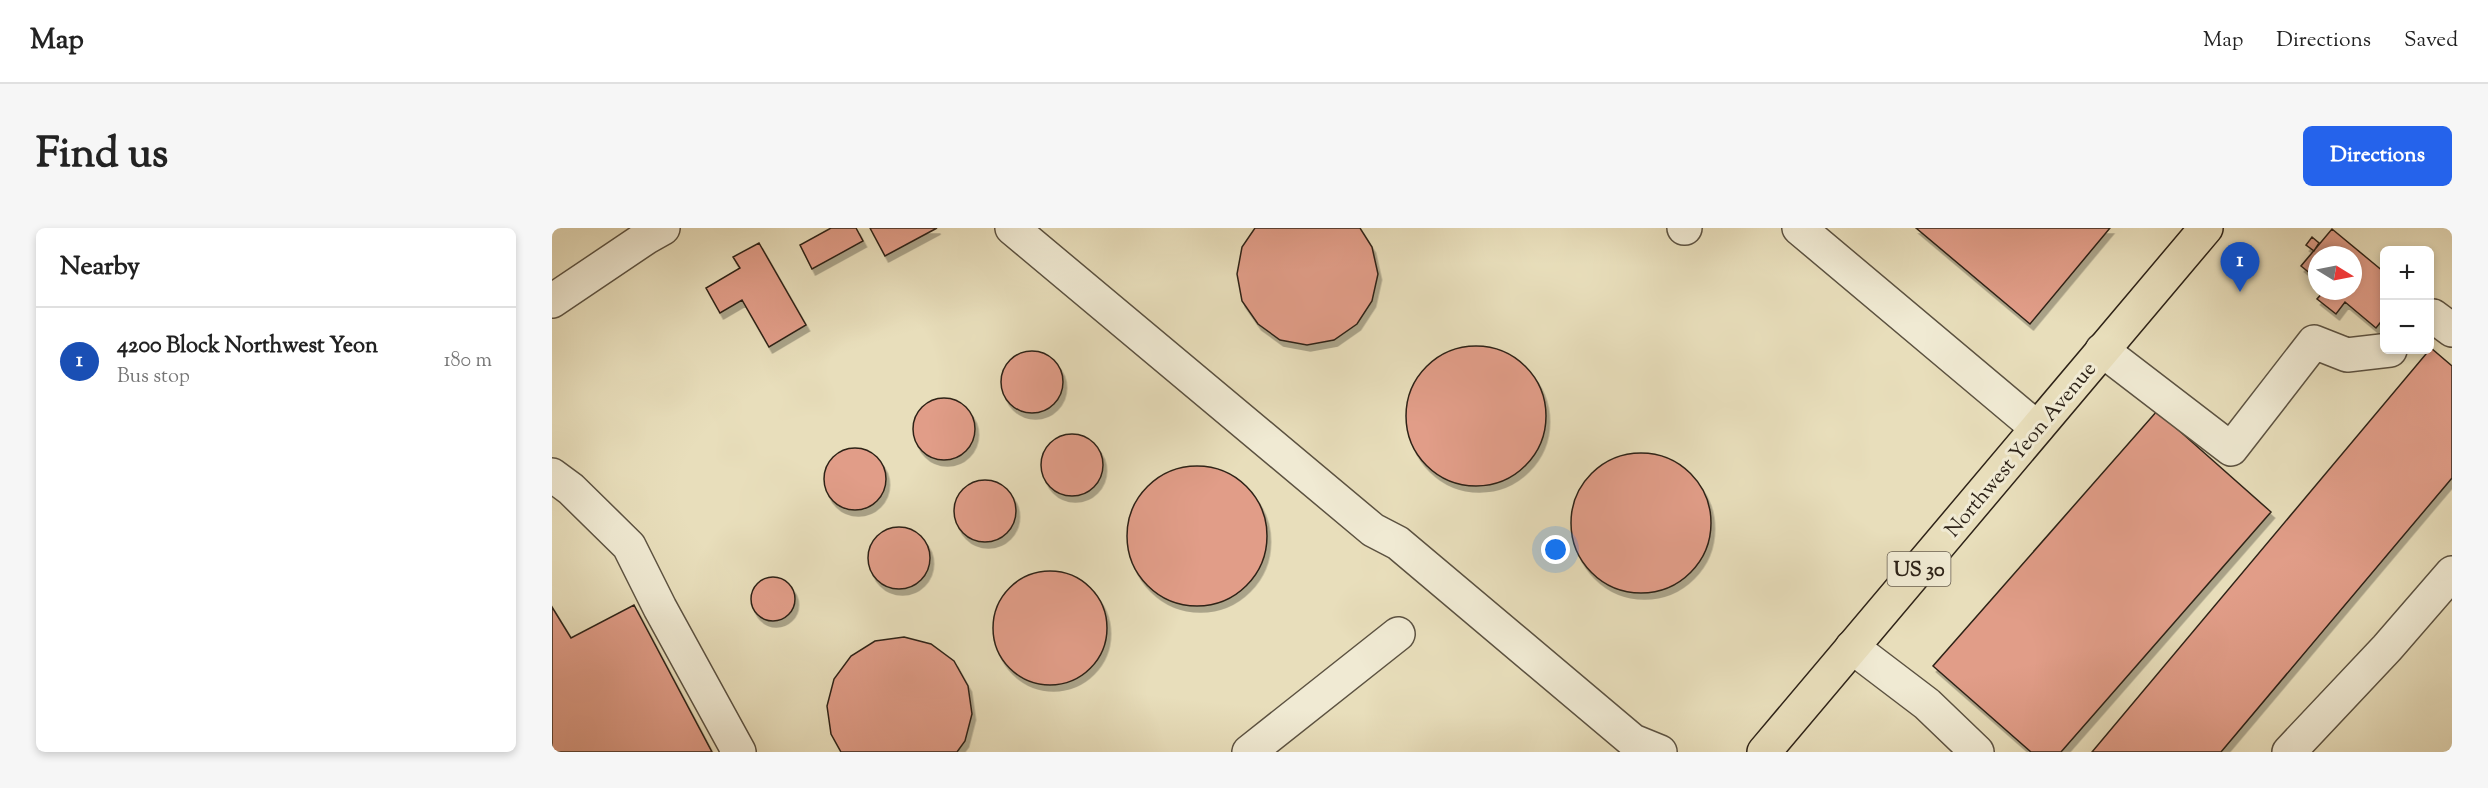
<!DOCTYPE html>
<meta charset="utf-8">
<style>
body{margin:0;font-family:"Sorts Mill Goudy",serif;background:#f6f6f6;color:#222}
.controls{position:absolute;right:18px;top:18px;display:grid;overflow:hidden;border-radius:9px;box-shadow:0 3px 9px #0003}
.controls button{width:54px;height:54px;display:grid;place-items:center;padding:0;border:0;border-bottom:2px solid #e0e0e0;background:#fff;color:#222;font:30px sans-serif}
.compass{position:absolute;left:1756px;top:18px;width:54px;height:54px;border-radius:50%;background:#fff;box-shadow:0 3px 9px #0003;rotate:100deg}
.you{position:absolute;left:1004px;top:322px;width:21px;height:21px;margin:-15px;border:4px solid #fff;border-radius:50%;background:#1a73e8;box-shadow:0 0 0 9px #1a73e833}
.badge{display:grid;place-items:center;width:39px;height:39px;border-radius:50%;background:#2563eb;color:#fff;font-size:20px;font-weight:700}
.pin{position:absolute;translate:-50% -50px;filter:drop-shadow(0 2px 3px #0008)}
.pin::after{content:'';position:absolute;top:32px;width:21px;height:18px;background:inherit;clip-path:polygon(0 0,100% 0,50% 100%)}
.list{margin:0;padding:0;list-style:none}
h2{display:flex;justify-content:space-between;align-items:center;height:78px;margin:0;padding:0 24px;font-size:26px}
h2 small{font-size:20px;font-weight:400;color:#767676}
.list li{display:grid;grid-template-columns:39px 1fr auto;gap:18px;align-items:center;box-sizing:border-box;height:108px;padding:0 24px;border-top:2px solid #e0e0e0}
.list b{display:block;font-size:22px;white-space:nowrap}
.list p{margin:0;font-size:20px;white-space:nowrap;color:#767676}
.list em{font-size:20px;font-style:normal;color:#767676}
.map{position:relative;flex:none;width:1900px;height:524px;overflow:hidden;border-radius:9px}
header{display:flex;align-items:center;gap:36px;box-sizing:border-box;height:84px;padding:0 30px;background:#fff;border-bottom:2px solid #e0e0e0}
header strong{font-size:28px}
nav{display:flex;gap:33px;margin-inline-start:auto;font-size:21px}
.intro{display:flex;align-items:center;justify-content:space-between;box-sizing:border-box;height:144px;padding:0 36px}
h1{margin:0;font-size:42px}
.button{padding:15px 27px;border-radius:9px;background:#2563eb;color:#fff;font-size:21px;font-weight:700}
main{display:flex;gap:36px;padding:0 36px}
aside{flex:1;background:#fff;border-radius:9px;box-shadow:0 3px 9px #0003}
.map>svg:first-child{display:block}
.building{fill:#e19d88;stroke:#2e2318;stroke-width:1.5;filter:url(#shadow)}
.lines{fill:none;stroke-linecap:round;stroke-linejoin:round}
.minor-casing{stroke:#5c5241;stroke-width:36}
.highway-casing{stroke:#2e2318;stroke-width:36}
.minor{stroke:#f0ead3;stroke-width:33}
.highway{stroke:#e8debb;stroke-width:33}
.labels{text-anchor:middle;stroke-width:6;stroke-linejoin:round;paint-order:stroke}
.shield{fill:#f0ead3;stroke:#685f50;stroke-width:1.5}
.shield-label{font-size:20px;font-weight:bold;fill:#2e2318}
.street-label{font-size:21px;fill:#2e2318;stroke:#f0ead3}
</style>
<header>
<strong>Map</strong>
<nav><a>Map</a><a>Directions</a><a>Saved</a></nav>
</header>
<div class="intro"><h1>Find us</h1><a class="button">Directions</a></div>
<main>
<aside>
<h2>Nearby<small></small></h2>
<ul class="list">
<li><span class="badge" style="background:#1a4fb4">1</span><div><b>4200 Block Northwest Yeon</b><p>Bus stop</p></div><em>180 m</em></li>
</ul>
</aside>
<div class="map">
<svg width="1900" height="524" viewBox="0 0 1900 524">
<defs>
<filter id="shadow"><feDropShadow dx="3.5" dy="6" stdDeviation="0" flood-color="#0004"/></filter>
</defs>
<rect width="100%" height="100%" fill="#e8debb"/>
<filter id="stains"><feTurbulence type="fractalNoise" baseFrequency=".00333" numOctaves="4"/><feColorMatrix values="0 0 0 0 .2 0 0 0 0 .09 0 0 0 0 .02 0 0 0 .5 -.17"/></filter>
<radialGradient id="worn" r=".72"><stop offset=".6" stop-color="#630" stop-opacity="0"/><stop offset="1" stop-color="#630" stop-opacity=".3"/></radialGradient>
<path class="building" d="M279,0H304L311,13L260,41L248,17Z
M318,0H385L333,28Z
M703,0H808L820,19L826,46L820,73L805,96L782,112L755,117L728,112L706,96L690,73L685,46L690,19Z
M1364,0H1558L1478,96Z
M1780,1L1832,44V90L1824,100L1793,74L1784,86L1765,71L1772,63H1801V27H1765V51L1749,38Z
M1760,9L1767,15L1762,23L1754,17Z
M207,15L254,97L217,119L190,72L168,85L154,60L188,40L181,29Z
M854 188a70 70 0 1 1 140 0a70 70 0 1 1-140 0Z
M1879,120L1900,138V250L1669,524H1540Z
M449 154a31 31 0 1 1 62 0a31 31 0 1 1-62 0Z
M361 201a31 31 0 1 1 62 0a31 31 0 1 1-62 0Z
M1605,183L1719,284L1509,524H1479L1381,438Z
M489 237a31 31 0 1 1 62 0a31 31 0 1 1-62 0Z
M272 251a31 31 0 1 1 62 0a31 31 0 1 1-62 0Z
M1019 295a70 70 0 1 1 140 0a70 70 0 1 1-140 0Z
M575 308a70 70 0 1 1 140 0a70 70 0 1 1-140 0Z
M402 283a31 31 0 1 1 62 0a31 31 0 1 1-62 0Z
M316 330a31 31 0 1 1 62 0a31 31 0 1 1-62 0Z
M441 400a57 57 0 1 1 114 0a57 57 0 1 1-114 0Z
M199 371a22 22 0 1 1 44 0a22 22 0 1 1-44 0Z
M82,377L160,524H0V379L19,410Z
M352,409L379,416L402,433L416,458L420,486L413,513L405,524H289L279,506L275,478L282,451L299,428L323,413Z"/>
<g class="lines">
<g class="minor-casing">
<path id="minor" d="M460,0L821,302L846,315L1081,513L1108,524
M1132,0H1133
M1247,0L1485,200
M0,73L95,9L111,0
M1878,90L1881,88L1900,102
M1550,122L1679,221L1762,114L1795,127L1838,122
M0,247L19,261L77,318L108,380L187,524
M1300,419L1375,476L1425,524
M697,524L846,406
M1737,524L1835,420L1900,345"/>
</g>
<g class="highway-casing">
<path id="highway" d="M1212,524L1654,0"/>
</g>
<use href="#minor" class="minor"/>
<use href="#highway" class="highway"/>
</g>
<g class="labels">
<rect class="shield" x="1335.5" y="324" width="63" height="34" rx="4.5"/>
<g class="shield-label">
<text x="1367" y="348">US 30</text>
</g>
<g class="street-label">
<text transform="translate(1468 221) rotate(-50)" y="7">Northwest Yeon Avenue</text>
</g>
</g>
<rect width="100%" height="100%" filter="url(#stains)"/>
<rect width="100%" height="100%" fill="url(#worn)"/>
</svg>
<div class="controls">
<button>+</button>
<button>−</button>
</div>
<svg class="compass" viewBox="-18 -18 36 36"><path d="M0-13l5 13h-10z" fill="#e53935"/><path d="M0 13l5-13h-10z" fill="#767676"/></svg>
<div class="you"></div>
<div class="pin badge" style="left:1688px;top:64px;background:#1a4fb4">1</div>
</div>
</main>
